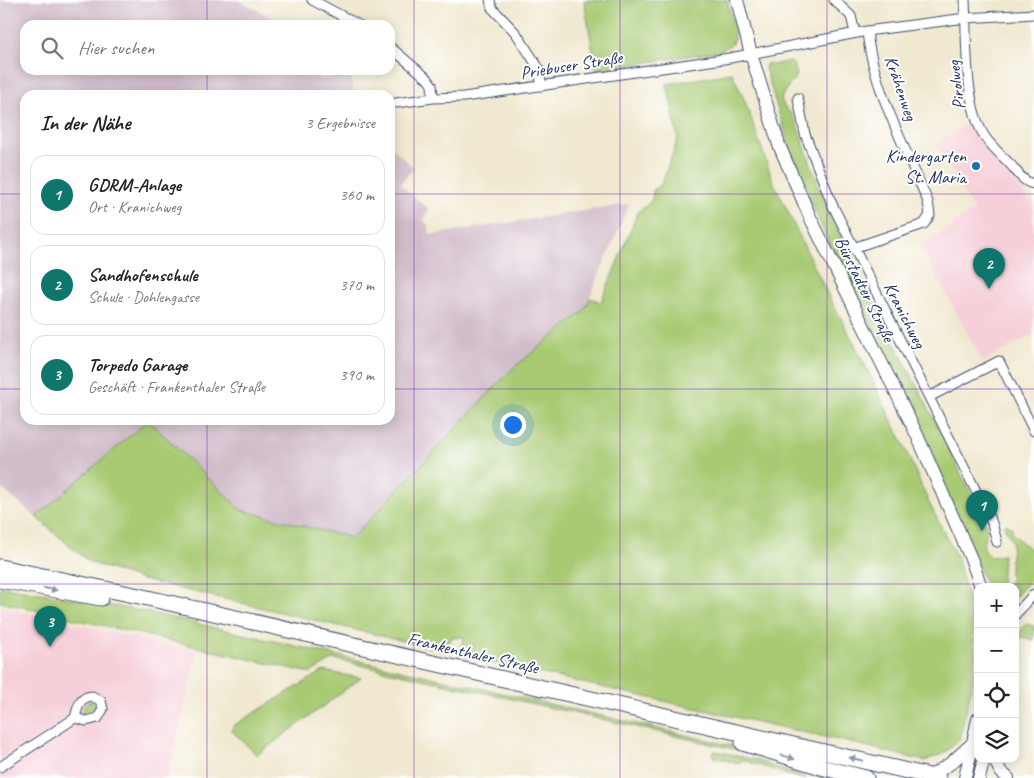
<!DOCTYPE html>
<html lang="de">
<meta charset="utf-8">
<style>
body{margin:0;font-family:Caveat,sans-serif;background:#f6f6f6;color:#222}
.controls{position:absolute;right:15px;bottom:15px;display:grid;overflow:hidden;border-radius:10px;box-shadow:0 2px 12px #0003}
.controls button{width:45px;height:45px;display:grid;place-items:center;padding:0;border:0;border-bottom:1px solid #e0e0e0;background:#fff;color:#222;font:25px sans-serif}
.you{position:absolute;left:512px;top:424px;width:18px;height:18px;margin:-12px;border:4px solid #fff;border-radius:50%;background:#1a73e8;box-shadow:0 0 0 8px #1a73e833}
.badge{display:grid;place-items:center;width:32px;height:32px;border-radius:50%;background:#0f766e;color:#fff;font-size:16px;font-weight:700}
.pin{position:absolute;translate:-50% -41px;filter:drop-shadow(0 1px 2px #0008)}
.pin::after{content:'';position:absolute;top:26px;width:18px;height:15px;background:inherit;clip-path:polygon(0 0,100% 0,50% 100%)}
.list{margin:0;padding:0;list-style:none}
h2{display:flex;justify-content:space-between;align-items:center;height:65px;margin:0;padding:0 20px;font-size:21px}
h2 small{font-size:16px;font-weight:400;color:#767676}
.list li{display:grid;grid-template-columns:32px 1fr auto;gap:15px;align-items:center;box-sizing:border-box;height:80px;margin:0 10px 10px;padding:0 10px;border:1px solid #e0e0e0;border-radius:15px}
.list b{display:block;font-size:19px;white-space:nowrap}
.list p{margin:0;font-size:16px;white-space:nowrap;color:#767676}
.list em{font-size:16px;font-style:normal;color:#767676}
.icon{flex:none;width:28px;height:28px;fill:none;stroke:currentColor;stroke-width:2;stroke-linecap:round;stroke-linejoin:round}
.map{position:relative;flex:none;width:1034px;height:778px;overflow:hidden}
.search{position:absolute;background:#fff;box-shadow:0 2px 12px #0003;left:20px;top:20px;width:375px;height:55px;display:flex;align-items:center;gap:12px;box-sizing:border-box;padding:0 18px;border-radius:15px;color:#767676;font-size:19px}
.panel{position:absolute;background:#fff;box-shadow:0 2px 12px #0003;left:20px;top:90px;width:375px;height:335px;border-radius:15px}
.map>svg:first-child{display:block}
.built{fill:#f6cfd8}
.industrial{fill:#d1bdca}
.green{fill:#a8ca73;stroke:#627c68}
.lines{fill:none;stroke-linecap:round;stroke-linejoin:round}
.street-casing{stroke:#3b4b6f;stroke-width:11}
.secondary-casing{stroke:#3b4b6f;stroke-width:14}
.primary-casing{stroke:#3b4b6f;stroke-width:17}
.street{stroke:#fff;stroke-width:9}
.secondary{stroke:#fff;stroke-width:12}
.primary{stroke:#fff;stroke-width:15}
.oneway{fill:#8d97ae}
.grid{fill:none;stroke:#7b2cbf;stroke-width:1;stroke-opacity:0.55}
.poi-dot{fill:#1f6fb2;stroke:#fff;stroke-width:2}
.labels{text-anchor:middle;stroke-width:4;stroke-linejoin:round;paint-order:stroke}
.street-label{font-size:18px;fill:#1b2f5e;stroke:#fff}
.poi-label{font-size:18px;fill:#1b2f5e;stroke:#fff;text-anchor:end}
</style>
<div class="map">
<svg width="1034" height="778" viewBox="0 0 1034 778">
<rect width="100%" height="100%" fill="#fff"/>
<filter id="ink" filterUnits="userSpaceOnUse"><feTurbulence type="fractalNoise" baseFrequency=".02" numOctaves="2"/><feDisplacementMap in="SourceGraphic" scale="10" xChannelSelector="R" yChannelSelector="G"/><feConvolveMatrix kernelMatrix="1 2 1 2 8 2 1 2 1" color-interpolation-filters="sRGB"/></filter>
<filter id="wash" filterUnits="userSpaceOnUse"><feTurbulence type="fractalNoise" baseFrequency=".0096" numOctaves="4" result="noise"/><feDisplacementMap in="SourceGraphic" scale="20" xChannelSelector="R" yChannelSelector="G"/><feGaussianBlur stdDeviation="1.12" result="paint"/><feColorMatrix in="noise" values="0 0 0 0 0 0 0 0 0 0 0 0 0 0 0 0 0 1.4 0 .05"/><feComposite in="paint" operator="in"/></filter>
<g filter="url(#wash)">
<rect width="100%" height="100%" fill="#f0e8cf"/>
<path class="built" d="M970,123L985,147L1020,184L1030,202L1034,200V334L983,362L919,244L954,227L953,222L974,211L936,143Z
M0,607L198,651L167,778H0Z"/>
<path class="industrial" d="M0,0H238L286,25H25V70H317L319,79L350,74L354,95H25V420H147L36,517L0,487Z
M390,146L414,168L400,184L428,209L424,220L429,227L430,235L629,204L584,311L512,369L352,538L241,510L148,420H390Z"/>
<path class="green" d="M584,0H727L735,33L732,44L720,51L596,70Z
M790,61L794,65L797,75L784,92L781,99L784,106L792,115L797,125L818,184L848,254L929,409L988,529C983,541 980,548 991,557L1003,555L1001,587H987L936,464L878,340L830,245L808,196L793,159L765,68L767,63L772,65Z
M732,73L745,101L773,181L823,285L854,343L901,439L929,503L958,560L972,614L975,655L973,682L959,741L943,754L924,761L865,746L458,655L465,637L451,638L446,651L143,580L89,562L36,517L148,420L241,510L352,538L512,369L584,311L590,298L601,302L638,212C647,205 654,202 653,190L661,185L678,139L667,84Z
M1007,524L1013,529L1011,532L1034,553V577L1015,597V587H1009L1012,542L1004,526Z
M0,586L142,611L729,745L831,778H824L738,750L334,659L310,673L0,602Z
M1026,624L1034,626V640L1017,636Z
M323,671L361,678L257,755L232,731L233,726Z
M91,701C96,703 98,705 97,711L94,715L82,714C81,708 85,703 91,701Z
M716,751L756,760L806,778H798L743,760L737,763L713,757L712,753Z"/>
</g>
<g filter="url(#ink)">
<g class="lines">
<g class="street-casing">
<path id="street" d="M312,0L359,25
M490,0L492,8L516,33L538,67L542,86
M834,0L851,16L855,33
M965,0C967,38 964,106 985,137C992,147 1002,156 1011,165C1017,172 1024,183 1034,184
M390,47L428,79L432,85L433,98
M798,98L805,134L832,204L992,523L997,542
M396,103L433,98L464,97L730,58L867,31L966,18L1034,14
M853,248L924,224L930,215L928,202C907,151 872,86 867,31
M929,397L999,361L1034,431
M1015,615L1034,594
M0,767L75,718C78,707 79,697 92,696L101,701L103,709L98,718L86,721L75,718"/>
</g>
<g class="secondary-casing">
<path id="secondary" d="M737,0L751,54L779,145L810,217L917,435L972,561L981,587
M994,759L1001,772L1008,778
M931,776L951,763L973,743
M965,778L978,719
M979,778L984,759"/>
</g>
<g class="primary-casing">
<path id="primary" d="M0,567L139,596L938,778
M0,580L101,598
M743,743L825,768L866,778"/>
</g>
<use href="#street" class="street"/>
<use href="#secondary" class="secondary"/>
<use href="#primary" class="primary"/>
</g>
<defs><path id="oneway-solid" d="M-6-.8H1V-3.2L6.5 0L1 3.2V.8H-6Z" transform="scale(1.25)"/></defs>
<g class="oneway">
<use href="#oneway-solid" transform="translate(50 589) rotate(10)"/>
<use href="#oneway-solid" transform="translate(788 757) rotate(17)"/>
<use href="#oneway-solid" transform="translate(856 759) rotate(-167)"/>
</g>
</g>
<path class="grid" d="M207,0V25M414,0V778M620,0V778M827,0V778M207,70V95M0,194H25M390,194H1034M0,389H25M390,389H1034M207,420V778M0,584H1034"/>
<circle class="poi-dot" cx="976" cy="166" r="5"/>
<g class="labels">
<g class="street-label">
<text transform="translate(571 65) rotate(-9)" y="6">Priebuser Straße</text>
<text transform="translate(956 85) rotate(-97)" y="6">Pirolweg</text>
<text transform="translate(901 88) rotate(71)" y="6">Krähenweg</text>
<text transform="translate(865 289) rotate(64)" y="6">Bürstadter Straße</text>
<text transform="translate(905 315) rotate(63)" y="6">Kranichweg</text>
<text transform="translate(473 653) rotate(13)" y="6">Frankenthaler Straße</text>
</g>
<g class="poi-label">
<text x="966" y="162">Kindergarten<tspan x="966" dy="21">St. Maria</tspan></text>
</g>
</g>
</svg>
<div class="controls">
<button>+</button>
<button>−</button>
<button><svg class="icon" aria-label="locate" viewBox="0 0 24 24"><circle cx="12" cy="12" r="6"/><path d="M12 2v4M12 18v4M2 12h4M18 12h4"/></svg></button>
<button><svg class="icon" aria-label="layers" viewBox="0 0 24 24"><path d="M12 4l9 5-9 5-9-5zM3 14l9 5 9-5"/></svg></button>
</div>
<div class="you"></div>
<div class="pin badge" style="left:982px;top:531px">1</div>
<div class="pin badge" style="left:989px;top:289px">2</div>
<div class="pin badge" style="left:50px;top:647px">3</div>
<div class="search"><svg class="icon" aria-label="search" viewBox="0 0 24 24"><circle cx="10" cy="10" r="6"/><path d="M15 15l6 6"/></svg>Hier suchen</div>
<section class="panel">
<h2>In der Nähe<small>3 Ergebnisse</small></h2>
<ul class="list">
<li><span class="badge">1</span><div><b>GDRM-Anlage</b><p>Ort · Kranichweg</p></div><em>360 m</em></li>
<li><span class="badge">2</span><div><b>Sandhofenschule</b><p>Schule · Dohlengasse</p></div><em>370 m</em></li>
<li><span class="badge">3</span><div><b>Torpedo Garage</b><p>Geschäft · Frankenthaler Straße</p></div><em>390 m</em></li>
</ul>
</section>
</div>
